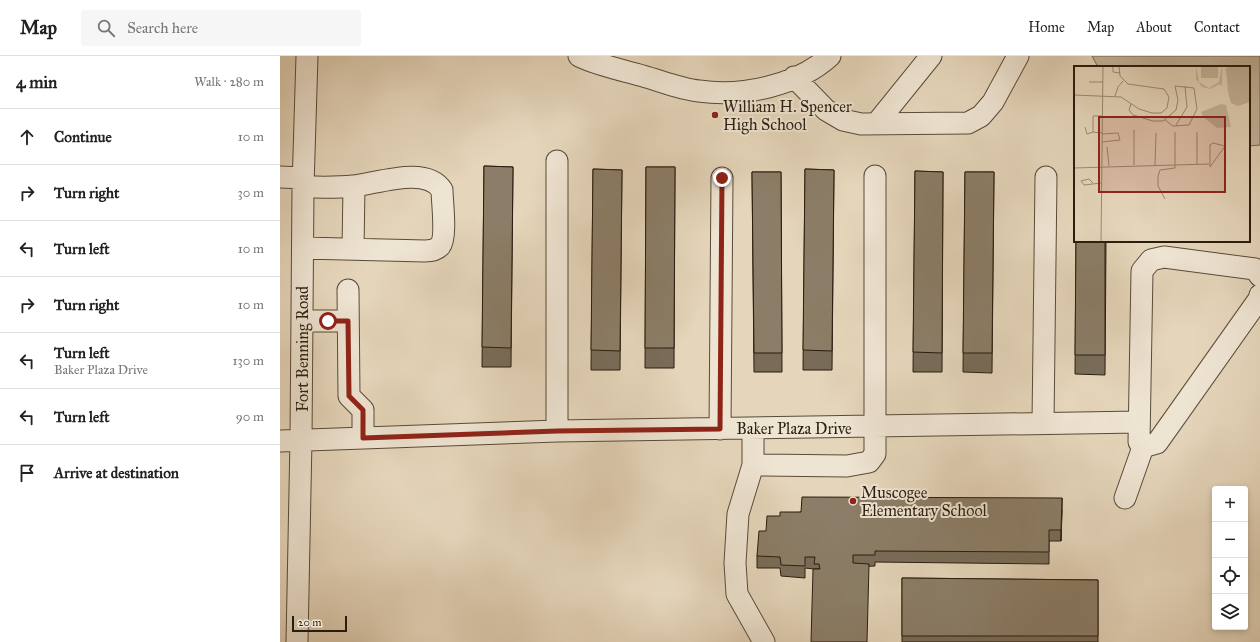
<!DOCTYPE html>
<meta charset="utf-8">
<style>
body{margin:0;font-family:"IM FELL Great Primer",serif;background:#f6f6f6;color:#222}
.controls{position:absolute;right:12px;bottom:12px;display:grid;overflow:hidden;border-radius:4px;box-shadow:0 2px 6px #0003}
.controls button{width:36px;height:36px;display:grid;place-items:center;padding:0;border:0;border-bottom:1px solid #e0e0e0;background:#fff;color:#222;font:20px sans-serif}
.scale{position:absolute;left:12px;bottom:10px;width:55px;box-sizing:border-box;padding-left:4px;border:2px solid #2a1d0e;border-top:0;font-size:11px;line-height:14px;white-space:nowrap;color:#2a1d0e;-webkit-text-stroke:3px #eee4d2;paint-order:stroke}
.stop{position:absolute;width:12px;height:12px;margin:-9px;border:3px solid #8f2418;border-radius:50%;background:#fff}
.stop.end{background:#8f2418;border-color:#fff;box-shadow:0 1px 4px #0008}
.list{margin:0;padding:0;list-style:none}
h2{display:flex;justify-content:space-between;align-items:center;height:52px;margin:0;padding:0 16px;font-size:17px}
h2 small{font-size:13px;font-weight:400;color:#767676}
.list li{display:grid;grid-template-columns:26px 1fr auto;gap:12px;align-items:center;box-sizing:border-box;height:56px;padding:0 16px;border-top:1px solid #e0e0e0}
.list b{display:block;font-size:15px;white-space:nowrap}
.list p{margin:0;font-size:13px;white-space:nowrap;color:#767676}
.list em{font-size:13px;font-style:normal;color:#767676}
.icon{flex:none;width:22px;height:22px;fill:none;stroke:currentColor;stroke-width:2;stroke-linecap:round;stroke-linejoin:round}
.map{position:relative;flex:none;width:980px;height:586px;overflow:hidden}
header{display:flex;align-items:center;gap:24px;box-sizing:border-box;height:56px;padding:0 20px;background:#fff;border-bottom:1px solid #e0e0e0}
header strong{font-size:19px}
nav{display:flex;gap:22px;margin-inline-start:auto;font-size:14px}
.search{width:280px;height:36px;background:#f6f6f6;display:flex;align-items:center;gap:10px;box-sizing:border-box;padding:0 14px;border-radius:4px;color:#767676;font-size:15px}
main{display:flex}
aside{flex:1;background:#fff}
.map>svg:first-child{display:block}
.green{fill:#c5b69d;stroke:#786a56}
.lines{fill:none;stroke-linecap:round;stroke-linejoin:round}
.minor-casing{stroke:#594b39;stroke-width:23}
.minor{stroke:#eee4d2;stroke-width:21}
.wall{fill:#786c59;stroke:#2a1d0e}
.shaded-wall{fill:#615848;stroke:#2a1d0e}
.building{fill:#8b7d67;stroke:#2a1d0e}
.route{stroke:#8f2418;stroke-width:5}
.poi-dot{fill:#8f2418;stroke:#eee4d2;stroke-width:1.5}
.labels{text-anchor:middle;stroke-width:4;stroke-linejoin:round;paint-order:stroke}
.poi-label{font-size:16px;fill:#2a1d0e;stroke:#eee4d2;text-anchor:start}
.street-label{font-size:16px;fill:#2a1d0e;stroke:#eee4d2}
.inset-road{fill:none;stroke:#9a8b75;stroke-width:1}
.view{fill:#8f2418;fill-opacity:0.15;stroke:#8f2418;stroke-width:2}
.inset-edge{fill:none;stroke:#2a1d0e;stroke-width:2}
</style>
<header>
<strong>Map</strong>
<div class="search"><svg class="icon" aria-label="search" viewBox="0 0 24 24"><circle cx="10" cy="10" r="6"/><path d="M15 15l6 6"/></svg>Search here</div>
<nav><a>Home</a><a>Map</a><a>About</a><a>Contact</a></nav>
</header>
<main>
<aside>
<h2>4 min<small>Walk · 280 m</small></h2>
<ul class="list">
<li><svg class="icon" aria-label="ahead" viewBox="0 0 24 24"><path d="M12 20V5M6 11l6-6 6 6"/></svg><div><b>Continue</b></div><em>10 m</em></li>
<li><svg class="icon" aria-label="right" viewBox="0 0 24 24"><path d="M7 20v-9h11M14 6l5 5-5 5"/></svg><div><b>Turn right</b></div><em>30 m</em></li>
<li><svg class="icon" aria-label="left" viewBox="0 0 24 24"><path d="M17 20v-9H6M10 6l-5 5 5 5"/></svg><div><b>Turn left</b></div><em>10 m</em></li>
<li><svg class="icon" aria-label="right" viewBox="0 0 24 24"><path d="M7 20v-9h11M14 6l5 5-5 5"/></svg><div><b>Turn right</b></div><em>10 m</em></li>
<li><svg class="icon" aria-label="left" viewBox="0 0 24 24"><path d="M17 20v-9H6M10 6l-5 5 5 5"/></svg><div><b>Turn left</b><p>Baker Plaza Drive</p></div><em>130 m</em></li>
<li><svg class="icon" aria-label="left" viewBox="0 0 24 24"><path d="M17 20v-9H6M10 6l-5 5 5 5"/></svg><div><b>Turn left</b></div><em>90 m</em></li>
<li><svg class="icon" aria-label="arrive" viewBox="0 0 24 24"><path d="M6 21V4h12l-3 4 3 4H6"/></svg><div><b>Arrive at destination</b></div></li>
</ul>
</aside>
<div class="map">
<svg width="980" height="586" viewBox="0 0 980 586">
<rect width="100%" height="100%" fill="#e5d5ba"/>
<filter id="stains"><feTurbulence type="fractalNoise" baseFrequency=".005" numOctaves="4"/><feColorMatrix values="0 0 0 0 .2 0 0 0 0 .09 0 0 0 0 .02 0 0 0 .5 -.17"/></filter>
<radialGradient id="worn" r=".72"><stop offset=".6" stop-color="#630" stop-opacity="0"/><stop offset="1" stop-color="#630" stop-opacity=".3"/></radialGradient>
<path class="green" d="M812,0H980V89L969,90V11H818Z"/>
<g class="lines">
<g class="minor-casing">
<path id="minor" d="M299,0C318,9 342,14 363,20C381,25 400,33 419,35C462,41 517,30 550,0
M514,21L546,54L563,64L581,68L688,67L701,60L713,46L738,0
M596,68L651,0
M0,121L23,122
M23,131C39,131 56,132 73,130C96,128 146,109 162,134C162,145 167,181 160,190C156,194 150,195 145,195L23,192
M73,193L74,130
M980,220L975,213L884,201L871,204L862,215L859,386L863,391L877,387L979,243L980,239
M68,234L69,340L83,354V382
M22,265H68
M763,367L766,121
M440,373L442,122
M277,375V105
M0,385L277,375L859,366
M473,409V372
M845,442L863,391
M17,586L21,383L23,131L27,0
M484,586L457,538L455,507L458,458L473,409L567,410L589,406L595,398V120"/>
</g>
<use href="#minor" class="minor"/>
</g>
<path class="wall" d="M204,110L233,111L231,311H202Z
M366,111H395L394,312H365Z
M313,113L342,114L340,314H311Z
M525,113L554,114L552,314H523Z
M635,115L663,116L662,316H633Z
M472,116H501L502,316H474Z
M685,116H714L712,317L683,316Z
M796,185H826L825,319L795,318Z
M782,454L781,485H769V508L595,506V510L534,513L525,512V522L501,520L500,512H477V500L486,475L500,460L521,456Z
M622,522L818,524V586H622Z"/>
<path class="shaded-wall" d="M782,442V454L781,485V474Z"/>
<path class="building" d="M204,110L233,111L231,292L202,291Z
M366,111H395L394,292H365Z
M313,113L342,114L340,295L311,294Z
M525,113L554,114L552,295L523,294Z
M635,115L663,116L662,297L633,296Z
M472,116H501L502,297H474Z
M685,116H714L712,297H683Z
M796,185H825V299H795Z
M522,441L782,442L781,474H769V496L595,495V499H573V507L589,508L587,586H531L533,513H540L539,508H534L535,501H525V510L501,509L500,501L477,500L479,475H486L487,460H500V456H521Z
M622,522L818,524V580H622Z"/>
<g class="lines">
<path class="route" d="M48,265H68L69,340L83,354V382L277,375L440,373L442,122"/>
</g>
<g class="poi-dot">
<circle cx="435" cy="59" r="4"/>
<circle cx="573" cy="445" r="4"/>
</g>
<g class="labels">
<g class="poi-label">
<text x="443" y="56">William H. Spencer<tspan x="443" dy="18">High School</tspan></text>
<text x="581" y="442">Muscogee<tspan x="581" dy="18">Elementary School</tspan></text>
</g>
<g class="street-label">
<text transform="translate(22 293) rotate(-90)" y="6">Fort Benning Road</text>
<text x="514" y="378">Baker Plaza Drive</text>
</g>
</g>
<g transform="translate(794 10)">
<rect width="176" height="176" fill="#e5d5ba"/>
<path d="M122,0L125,16L135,22L145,16L148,0V20L146,18L136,23L128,21L122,13ZM127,0H144V12H127ZM158,0H176V36L164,40L157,37L154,26L152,2ZM147,38L152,39L157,61L143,62L129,51L127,46Z" fill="#c5b69d"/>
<path class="inset-road" d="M39,0V6L46,7M15,16H29M0,29L47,31L65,43L78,47H87L93,42L95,31L90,23L54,18L46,10L45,0M41,30L44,21L49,15M57,38L55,44L59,49L79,55H89L102,44L104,34L101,20L120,22L123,43L115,59L99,60L91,54M102,59L113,41L111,20M11,61L13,68L19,66M28,67L19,66V50H28M28,76L46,74L44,67L28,68M139,77L151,80L136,101V79ZM33,81L35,100M123,98V66M60,99V64M81,99L82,67M0,102L135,98M19,117L15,113L7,115L10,119L27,117M91,133L84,120V110L86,104L101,102V66M27,176L29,0"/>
<path class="view" d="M25,51H151V126H25Z"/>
<rect width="176" height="176" class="inset-edge"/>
</g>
<rect width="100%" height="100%" filter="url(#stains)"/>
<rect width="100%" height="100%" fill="url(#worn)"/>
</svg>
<div class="controls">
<button>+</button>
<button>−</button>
<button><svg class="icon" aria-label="locate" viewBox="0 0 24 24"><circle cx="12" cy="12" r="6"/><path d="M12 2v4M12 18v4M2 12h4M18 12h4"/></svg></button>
<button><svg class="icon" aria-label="layers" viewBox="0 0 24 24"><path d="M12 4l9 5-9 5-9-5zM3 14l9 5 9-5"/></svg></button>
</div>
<div class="scale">20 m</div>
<div class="stop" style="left:48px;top:265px"></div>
<div class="stop end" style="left:442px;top:122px"></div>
</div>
</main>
